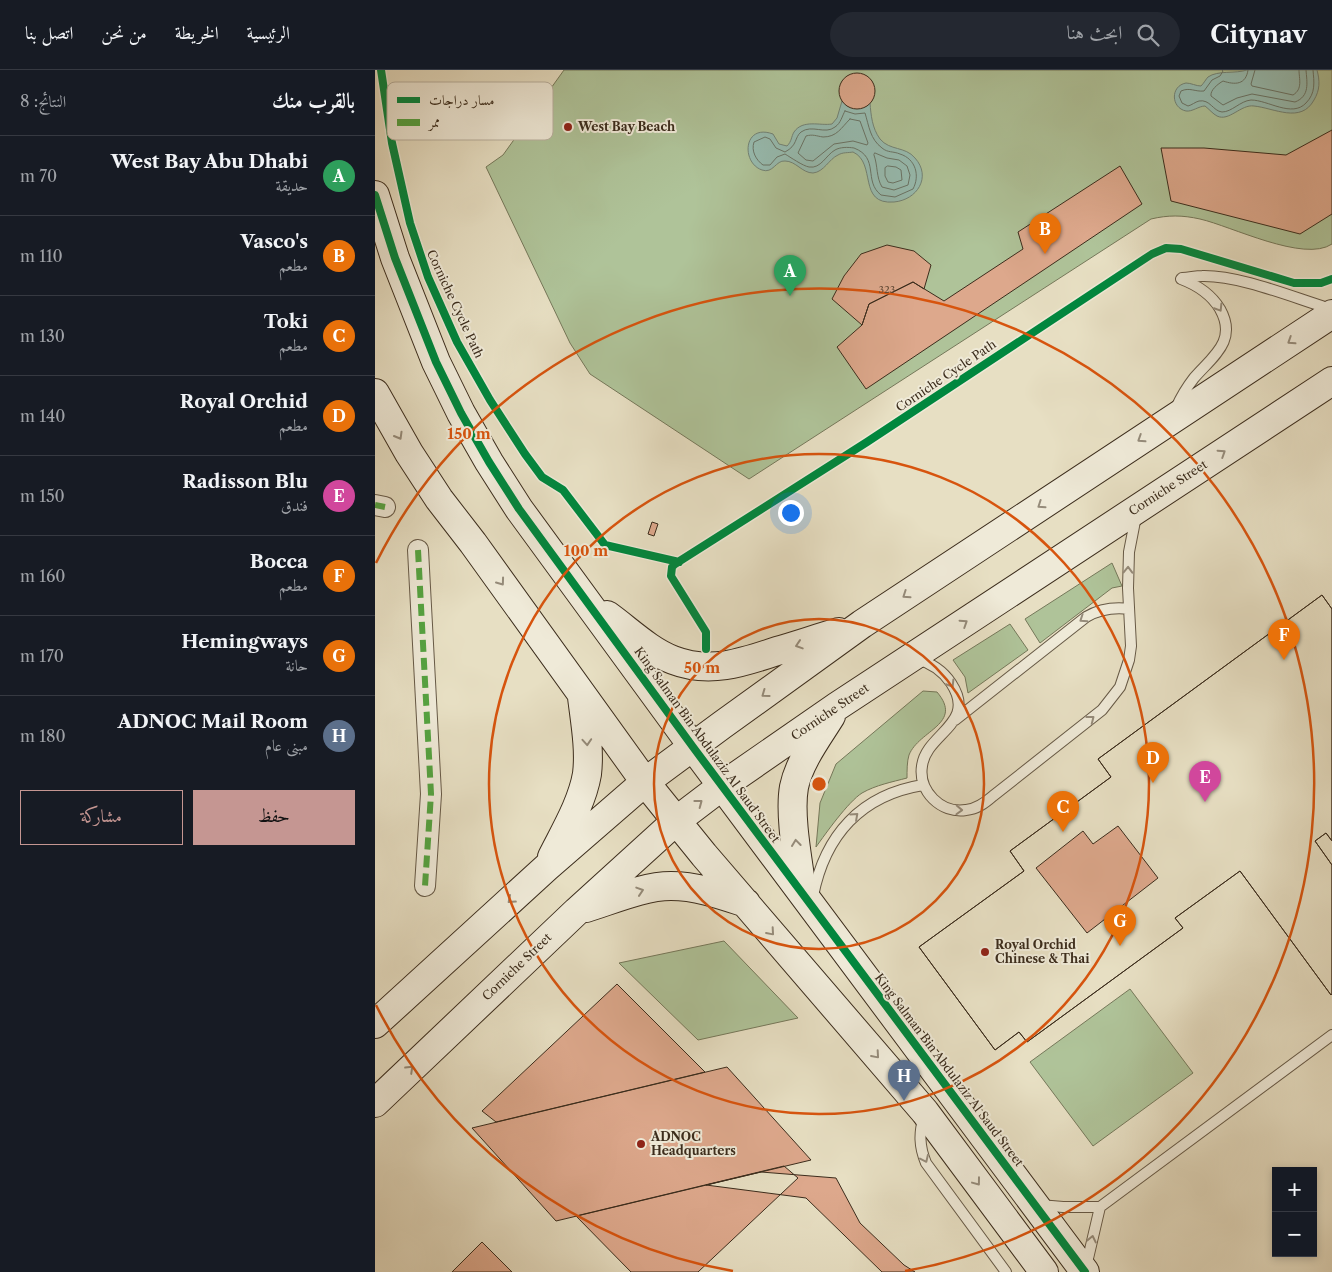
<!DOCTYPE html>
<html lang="ar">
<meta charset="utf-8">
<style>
body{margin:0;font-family:"Libre Caslon Text",Amiri,serif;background:#242831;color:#f1f3f6;direction:rtl}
.controls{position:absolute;right:15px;bottom:15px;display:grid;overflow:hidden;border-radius:0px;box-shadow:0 2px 8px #0003}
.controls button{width:45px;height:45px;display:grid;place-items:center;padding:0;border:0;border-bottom:1px solid #363941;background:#171b24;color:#f1f3f6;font:25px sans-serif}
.you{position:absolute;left:415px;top:442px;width:18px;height:18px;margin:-12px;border:4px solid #fff;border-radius:50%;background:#1a73e8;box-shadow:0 0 0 8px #1a73e833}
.badge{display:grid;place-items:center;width:32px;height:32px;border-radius:50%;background:#c59692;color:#fff;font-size:16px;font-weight:700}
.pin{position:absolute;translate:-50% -41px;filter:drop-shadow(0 1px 2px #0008)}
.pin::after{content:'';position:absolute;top:26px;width:18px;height:15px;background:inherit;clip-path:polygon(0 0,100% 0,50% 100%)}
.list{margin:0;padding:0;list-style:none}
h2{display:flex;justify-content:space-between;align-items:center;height:65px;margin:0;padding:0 20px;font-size:21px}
h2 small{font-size:16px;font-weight:400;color:#9ea1a6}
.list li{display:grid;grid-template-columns:32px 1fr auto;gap:15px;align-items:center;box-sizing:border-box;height:80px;padding:0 20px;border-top:1px solid #363941}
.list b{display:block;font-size:19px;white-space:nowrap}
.list p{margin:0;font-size:16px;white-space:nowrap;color:#9ea1a6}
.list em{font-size:16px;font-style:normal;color:#9ea1a6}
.actions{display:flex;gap:10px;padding:15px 20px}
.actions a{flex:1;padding:11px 0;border:1px solid #c59692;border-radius:0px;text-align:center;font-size:18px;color:#c59692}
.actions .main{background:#c59692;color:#111}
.icon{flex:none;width:28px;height:28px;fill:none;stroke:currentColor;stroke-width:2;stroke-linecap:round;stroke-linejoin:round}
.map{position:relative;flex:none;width:957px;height:1202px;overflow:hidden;direction:ltr}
header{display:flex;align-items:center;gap:30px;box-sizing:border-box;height:70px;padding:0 25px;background:#171b24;border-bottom:1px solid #363941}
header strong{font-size:24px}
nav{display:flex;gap:28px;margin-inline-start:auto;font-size:18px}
.search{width:350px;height:45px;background:#242831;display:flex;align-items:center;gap:12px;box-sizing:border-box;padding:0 18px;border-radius:28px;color:#9ea1a6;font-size:19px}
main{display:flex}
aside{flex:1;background:#171b24}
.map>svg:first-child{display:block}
.green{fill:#afc399;stroke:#75785a}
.water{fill:#97bdb2;stroke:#728376}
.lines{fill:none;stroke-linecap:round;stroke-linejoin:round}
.shore{stroke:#697467;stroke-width:1}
.building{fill:#dda88c;stroke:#3b2c1c;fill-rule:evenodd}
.lane-casing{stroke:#665946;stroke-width:12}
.street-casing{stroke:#665946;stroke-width:22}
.secondary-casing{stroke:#3b2c1c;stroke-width:30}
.lane{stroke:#efead8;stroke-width:10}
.street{stroke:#efead8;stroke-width:20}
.secondary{stroke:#efead8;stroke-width:28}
.quiet{stroke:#54a441;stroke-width:6;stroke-dasharray:12 6;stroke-linecap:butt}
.cycleway-casing{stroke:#efead8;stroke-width:11}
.cycleway{stroke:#00873e;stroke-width:8}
.oneway{stroke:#958b7a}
.ring{fill:none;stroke:#d7540e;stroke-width:2.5}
.poi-dot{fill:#8f2418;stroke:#efead8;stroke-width:2}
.labels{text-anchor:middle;stroke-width:4;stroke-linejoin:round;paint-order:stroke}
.number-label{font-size:10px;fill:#644b38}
.poi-label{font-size:12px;font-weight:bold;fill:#3b2c1c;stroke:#efead8;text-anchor:start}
.street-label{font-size:12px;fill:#3b2c1c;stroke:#efead8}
.key{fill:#efead8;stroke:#b9b1a0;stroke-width:1}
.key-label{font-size:14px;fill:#3b2c1c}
.centre{fill:#d7540e;stroke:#efead8;stroke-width:2.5}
.ring-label{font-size:15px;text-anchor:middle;font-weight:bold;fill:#d7540e;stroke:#efead8;stroke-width:4;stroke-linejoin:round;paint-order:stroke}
</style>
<header>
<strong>Citynav</strong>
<div class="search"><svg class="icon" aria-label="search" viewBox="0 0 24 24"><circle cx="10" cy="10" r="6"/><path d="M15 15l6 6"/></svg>ابحث هنا</div>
<nav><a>الرئيسية</a><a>الخريطة</a><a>من نحن</a><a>اتصل بنا</a></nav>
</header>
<main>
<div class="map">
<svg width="957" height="1202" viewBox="0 0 957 1202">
<rect width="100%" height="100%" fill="#e7dfc3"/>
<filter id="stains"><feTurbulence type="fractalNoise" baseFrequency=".004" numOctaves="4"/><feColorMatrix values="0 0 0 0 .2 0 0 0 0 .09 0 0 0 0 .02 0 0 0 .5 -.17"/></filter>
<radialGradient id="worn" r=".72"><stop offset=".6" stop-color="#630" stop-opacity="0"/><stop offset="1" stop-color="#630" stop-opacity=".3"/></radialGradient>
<path class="green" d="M189,0H957V174C929,193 856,156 825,149C807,145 793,145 776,149L374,409L215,304L195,273L111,97L128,85Z
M737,493L747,516L737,518L665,573L650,549Z
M635,554L653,580L593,623L590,607L578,590Z
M548,621L562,622C589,654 544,660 534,685C532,691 532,701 532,708C517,712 501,715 487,723C473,732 451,763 441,777L445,733L461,694Z
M349,871L423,948L323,970L244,893Z
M755,919L818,1003L718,1076L655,992Z"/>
<path class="water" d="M872,0H942C945,11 945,20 939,30C926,54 899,38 879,36C866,34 854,52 842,46C838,44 834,39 830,36C824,36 817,42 811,41C796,38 795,16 811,13C816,13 821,16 826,16C829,13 831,9 833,7C843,0 860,4 872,0Z
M467,31C475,40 486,41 495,33C496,45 497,58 505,69C515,81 530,76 540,88C557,107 542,130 519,132C482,135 502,93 478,82C473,83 468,82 463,85C454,89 449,102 438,103C427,103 421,91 410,91C401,90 398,104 387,100C366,93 368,53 398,64L404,74L412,76C417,71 416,67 419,62C428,49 445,56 457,54L462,48Z"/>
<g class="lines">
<path class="shore" d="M847,0L848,1L845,6L837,10L829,21C820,22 815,17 806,21L804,26L807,33L813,36C817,35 820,32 824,31C835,29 838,41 847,42C857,42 865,31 876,30C893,30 917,48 931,33C941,23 939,12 938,0
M873,0C871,15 860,15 848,11C843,14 835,20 836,26L848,35L862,28L877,24L920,32C935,26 932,13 931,0
M880,0L876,14L877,16L918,25C928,19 924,9 924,0
M470,41L480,44L490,43C494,56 495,69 507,78C513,83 518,81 525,84C541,89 545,106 538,119L520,127L506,125C488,111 505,88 479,78C473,77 465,77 460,80C451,85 446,99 434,97C428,96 415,87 410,84L402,87L395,95H388C381,90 376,81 379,72L390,67L395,69L401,78L410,82C423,75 419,68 426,62C437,54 450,65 460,57C466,53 467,46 470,41Z
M475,49L485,51L493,73L492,75L478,71L459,74L438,91L431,90L423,83L431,66C438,64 441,66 448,67C462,67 466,58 475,49Z
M500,83L512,88L524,90L532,96L535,105L533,115L519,120L507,117C501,107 503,96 499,85Z
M513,96L521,97L526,100L527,110L518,113L513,112L510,106V98Z"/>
</g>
<path class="building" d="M464 21a18 18 0 1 1 36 0a18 18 0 1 1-36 0Z
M957,60V144L925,164L796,131L786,78H829L911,85Z
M745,96L767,134L491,319L462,277L487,255L494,234L538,212L569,231L648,179L643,162Z
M512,175L539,181L556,195L549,219L538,212L494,234L487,255L457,229L469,206L486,184Z
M277,452L283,454L279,466L273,464Z
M947,525L957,539V771L951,763L940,771L957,795V924L956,925L865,801L800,848L808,858L652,972L644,962L620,980L544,877L649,801L635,781L736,707L723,689ZM743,756L783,808L712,863L661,798L708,761L718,774Z
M947,525L957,539V771L951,763L940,771L957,795V924L956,925L865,801L800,848L808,858L652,972L644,962L620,980L544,877L649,801L635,781L736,707L723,689Z
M242,914L330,1002L121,1052L107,1041Z
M352,997L436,1090L181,1151L97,1058Z
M409,1096L423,1108L323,1202H256L201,1146Z
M386,1102L461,1108L485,1153L529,1195L540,1202H507L431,1128L331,1115Z
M107,1172L137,1202H77Z"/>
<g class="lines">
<g class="lane-casing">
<path id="lane" d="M807,208C814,208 820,206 827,206C865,205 919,228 956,239
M801,338C806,327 812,317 819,308C837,287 863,271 845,239C836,224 822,215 806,209
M542,589C556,593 568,601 576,613C603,654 551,663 547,696C543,721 566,744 591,740C602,739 610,733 618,726L727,640L745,617L754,590L756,576L753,518L754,482L761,446
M580,650L711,547C725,539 738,537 754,539
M438,826C450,765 486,725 548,715
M549,1046C544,1063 544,1076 551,1093L631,1202
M665,1135L688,1137H725L957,965
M711,1197L725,1137"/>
</g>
<g class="street-casing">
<path id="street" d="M0,435L10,437
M43,480L56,724L50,816"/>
</g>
<g class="secondary-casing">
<path id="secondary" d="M0,125L20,188L61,292L86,343L114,392L144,439L318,677L710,1202
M0,323L34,383L64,429L98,473L270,712L329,785L550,1042L669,1202
M232,545C253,560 274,581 298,590C334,604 367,593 402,581C423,575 443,568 464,562
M177,787C190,761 207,733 212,704C215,679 210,652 207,627
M427,820C423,791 414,745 419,717C424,692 443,667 456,646
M211,838C237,830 269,816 296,816C322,816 347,825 371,833
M0,954L172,797L270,712L347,655L487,554L957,244
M0,1033L202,841L301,751L347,716L461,637L957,311"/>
</g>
<use href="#lane" class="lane"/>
<use href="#street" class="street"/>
<use href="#secondary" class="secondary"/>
<path class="quiet" d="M0,435L10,437
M43,480L56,724L50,816"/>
<g class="cycleway-casing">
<path id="cycleway" d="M6,0L17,73L35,153L53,207L82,272L115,330L150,384L167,407L188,420L230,475L304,492
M0,125L20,188L61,292L86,343L114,392L144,439L318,677L710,1202
M331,579V562L296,506L297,497L300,494L492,372L777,184L791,178L806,179L919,213H946L957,209"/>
</g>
<use href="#cycleway" class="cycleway"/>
</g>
<defs><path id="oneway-chevron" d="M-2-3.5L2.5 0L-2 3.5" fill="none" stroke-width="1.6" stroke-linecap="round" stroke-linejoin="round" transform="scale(1.25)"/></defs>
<g class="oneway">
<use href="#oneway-chevron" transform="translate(844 238) rotate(58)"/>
<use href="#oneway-chevron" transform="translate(916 271) rotate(147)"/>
<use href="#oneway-chevron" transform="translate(24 366) rotate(60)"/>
<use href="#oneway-chevron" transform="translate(766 369) rotate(147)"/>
<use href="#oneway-chevron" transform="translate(847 383) rotate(-33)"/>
<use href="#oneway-chevron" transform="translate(666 435) rotate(146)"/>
<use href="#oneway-chevron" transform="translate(753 500) rotate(-89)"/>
<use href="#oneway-chevron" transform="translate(126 512) rotate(54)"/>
<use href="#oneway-chevron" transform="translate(531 525) rotate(146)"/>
<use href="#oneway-chevron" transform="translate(708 549) rotate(146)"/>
<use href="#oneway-chevron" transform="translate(589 553) rotate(-33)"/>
<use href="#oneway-chevron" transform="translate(424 575) rotate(162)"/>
<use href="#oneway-chevron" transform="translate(576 614) rotate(58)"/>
<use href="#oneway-chevron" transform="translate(390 624) rotate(144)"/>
<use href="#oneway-chevron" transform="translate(716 649) rotate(-38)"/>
<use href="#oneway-chevron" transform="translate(212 672) rotate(86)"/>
<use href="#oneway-chevron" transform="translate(324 733) rotate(-37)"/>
<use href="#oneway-chevron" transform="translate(584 740) rotate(2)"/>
<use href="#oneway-chevron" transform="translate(480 746) rotate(-42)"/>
<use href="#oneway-chevron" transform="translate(421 773) rotate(-97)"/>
<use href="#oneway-chevron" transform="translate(265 821) rotate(-18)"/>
<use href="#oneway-chevron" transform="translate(136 830) rotate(138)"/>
<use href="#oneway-chevron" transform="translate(396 862) rotate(49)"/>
<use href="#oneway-chevron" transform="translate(501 985) rotate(49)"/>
<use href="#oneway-chevron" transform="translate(35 999) rotate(-44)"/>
<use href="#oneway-chevron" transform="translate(550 1089) rotate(65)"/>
<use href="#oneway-chevron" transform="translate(602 1112) rotate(53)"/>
<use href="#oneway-chevron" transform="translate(717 1169) rotate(-78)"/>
</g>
<g class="ring">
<circle cx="444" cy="714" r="165"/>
<circle cx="444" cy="714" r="330"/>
<path d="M358 1201A495 495 0 0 1 1 935M1 493A495 495 0 1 1 530 1201"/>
</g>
<g class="poi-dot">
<circle cx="193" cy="57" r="5"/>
<circle cx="610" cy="882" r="5"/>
<circle cx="266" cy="1074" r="5"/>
</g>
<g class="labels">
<g class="number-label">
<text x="512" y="223">323</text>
</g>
<g class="poi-label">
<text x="203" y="61">West Bay Beach</text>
<text x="620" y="879">Royal Orchid<tspan x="620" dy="14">Chinese &amp; Thai</tspan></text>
<text x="276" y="1071">ADNOC<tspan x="276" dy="14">Headquarters</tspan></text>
</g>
<g class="street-label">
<text transform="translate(80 234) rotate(65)" y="4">Corniche Cycle Path</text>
<text transform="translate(571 306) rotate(-34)" y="4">Corniche Cycle Path</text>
<text transform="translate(793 418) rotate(-33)" y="4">Corniche Street</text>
<text transform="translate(455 642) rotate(-34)" y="4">Corniche Street</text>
<text transform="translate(332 675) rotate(54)" y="4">King Salman Bin Abdulaziz Al Saud Street</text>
<text transform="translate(142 897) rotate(-44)" y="4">Corniche Street</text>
<text transform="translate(574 1000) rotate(53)" y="4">King Salman Bin Abdulaziz Al Saud Street</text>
</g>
</g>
<rect x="12" y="12" width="166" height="58" rx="8" class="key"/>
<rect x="22" y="27" width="23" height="6" fill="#00873e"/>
<rect x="22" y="49" width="23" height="7" fill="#54a441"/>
<g class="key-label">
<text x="54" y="35">مسار دراجات</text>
<text x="54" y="57">ممر</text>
</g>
<circle cx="444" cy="714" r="8" class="centre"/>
<g class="ring-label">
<text x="94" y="369">150 m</text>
<text x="211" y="486">100 m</text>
<text x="327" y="603">50 m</text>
</g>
<rect width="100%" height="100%" filter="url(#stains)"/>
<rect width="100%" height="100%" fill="url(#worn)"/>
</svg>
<div class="controls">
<button>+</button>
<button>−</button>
</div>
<div class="you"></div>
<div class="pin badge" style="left:415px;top:226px;background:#2e9e5b">A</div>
<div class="pin badge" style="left:670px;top:184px;background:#e8710a">B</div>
<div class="pin badge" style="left:688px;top:762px;background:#e8710a">C</div>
<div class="pin badge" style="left:778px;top:713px;background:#e8710a">D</div>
<div class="pin badge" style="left:830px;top:732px;background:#d1479c">E</div>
<div class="pin badge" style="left:909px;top:590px;background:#e8710a">F</div>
<div class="pin badge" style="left:745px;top:876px;background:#e8710a">G</div>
<div class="pin badge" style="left:529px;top:1031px;background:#5c6f8a">H</div>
</div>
<aside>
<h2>بالقرب منك<small>النتائج: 8</small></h2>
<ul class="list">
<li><span class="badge" style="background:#2e9e5b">A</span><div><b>West Bay Abu Dhabi</b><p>حديقة</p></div><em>70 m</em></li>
<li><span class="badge" style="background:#e8710a">B</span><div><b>Vasco's</b><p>مطعم</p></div><em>110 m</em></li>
<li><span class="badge" style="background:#e8710a">C</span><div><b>Toki</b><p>مطعم</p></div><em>130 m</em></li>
<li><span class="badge" style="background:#e8710a">D</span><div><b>Royal Orchid</b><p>مطعم</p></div><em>140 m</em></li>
<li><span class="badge" style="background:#d1479c">E</span><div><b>Radisson Blu</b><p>فندق</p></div><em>150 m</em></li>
<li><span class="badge" style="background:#e8710a">F</span><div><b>Bocca</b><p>مطعم</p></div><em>160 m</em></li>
<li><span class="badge" style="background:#e8710a">G</span><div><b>Hemingways</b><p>حانة</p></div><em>170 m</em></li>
<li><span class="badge" style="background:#5c6f8a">H</span><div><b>ADNOC Mail Room</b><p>مبنى عام</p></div><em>180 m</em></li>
</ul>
<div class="actions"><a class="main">حفظ</a><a>مشاركة</a></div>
</aside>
</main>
